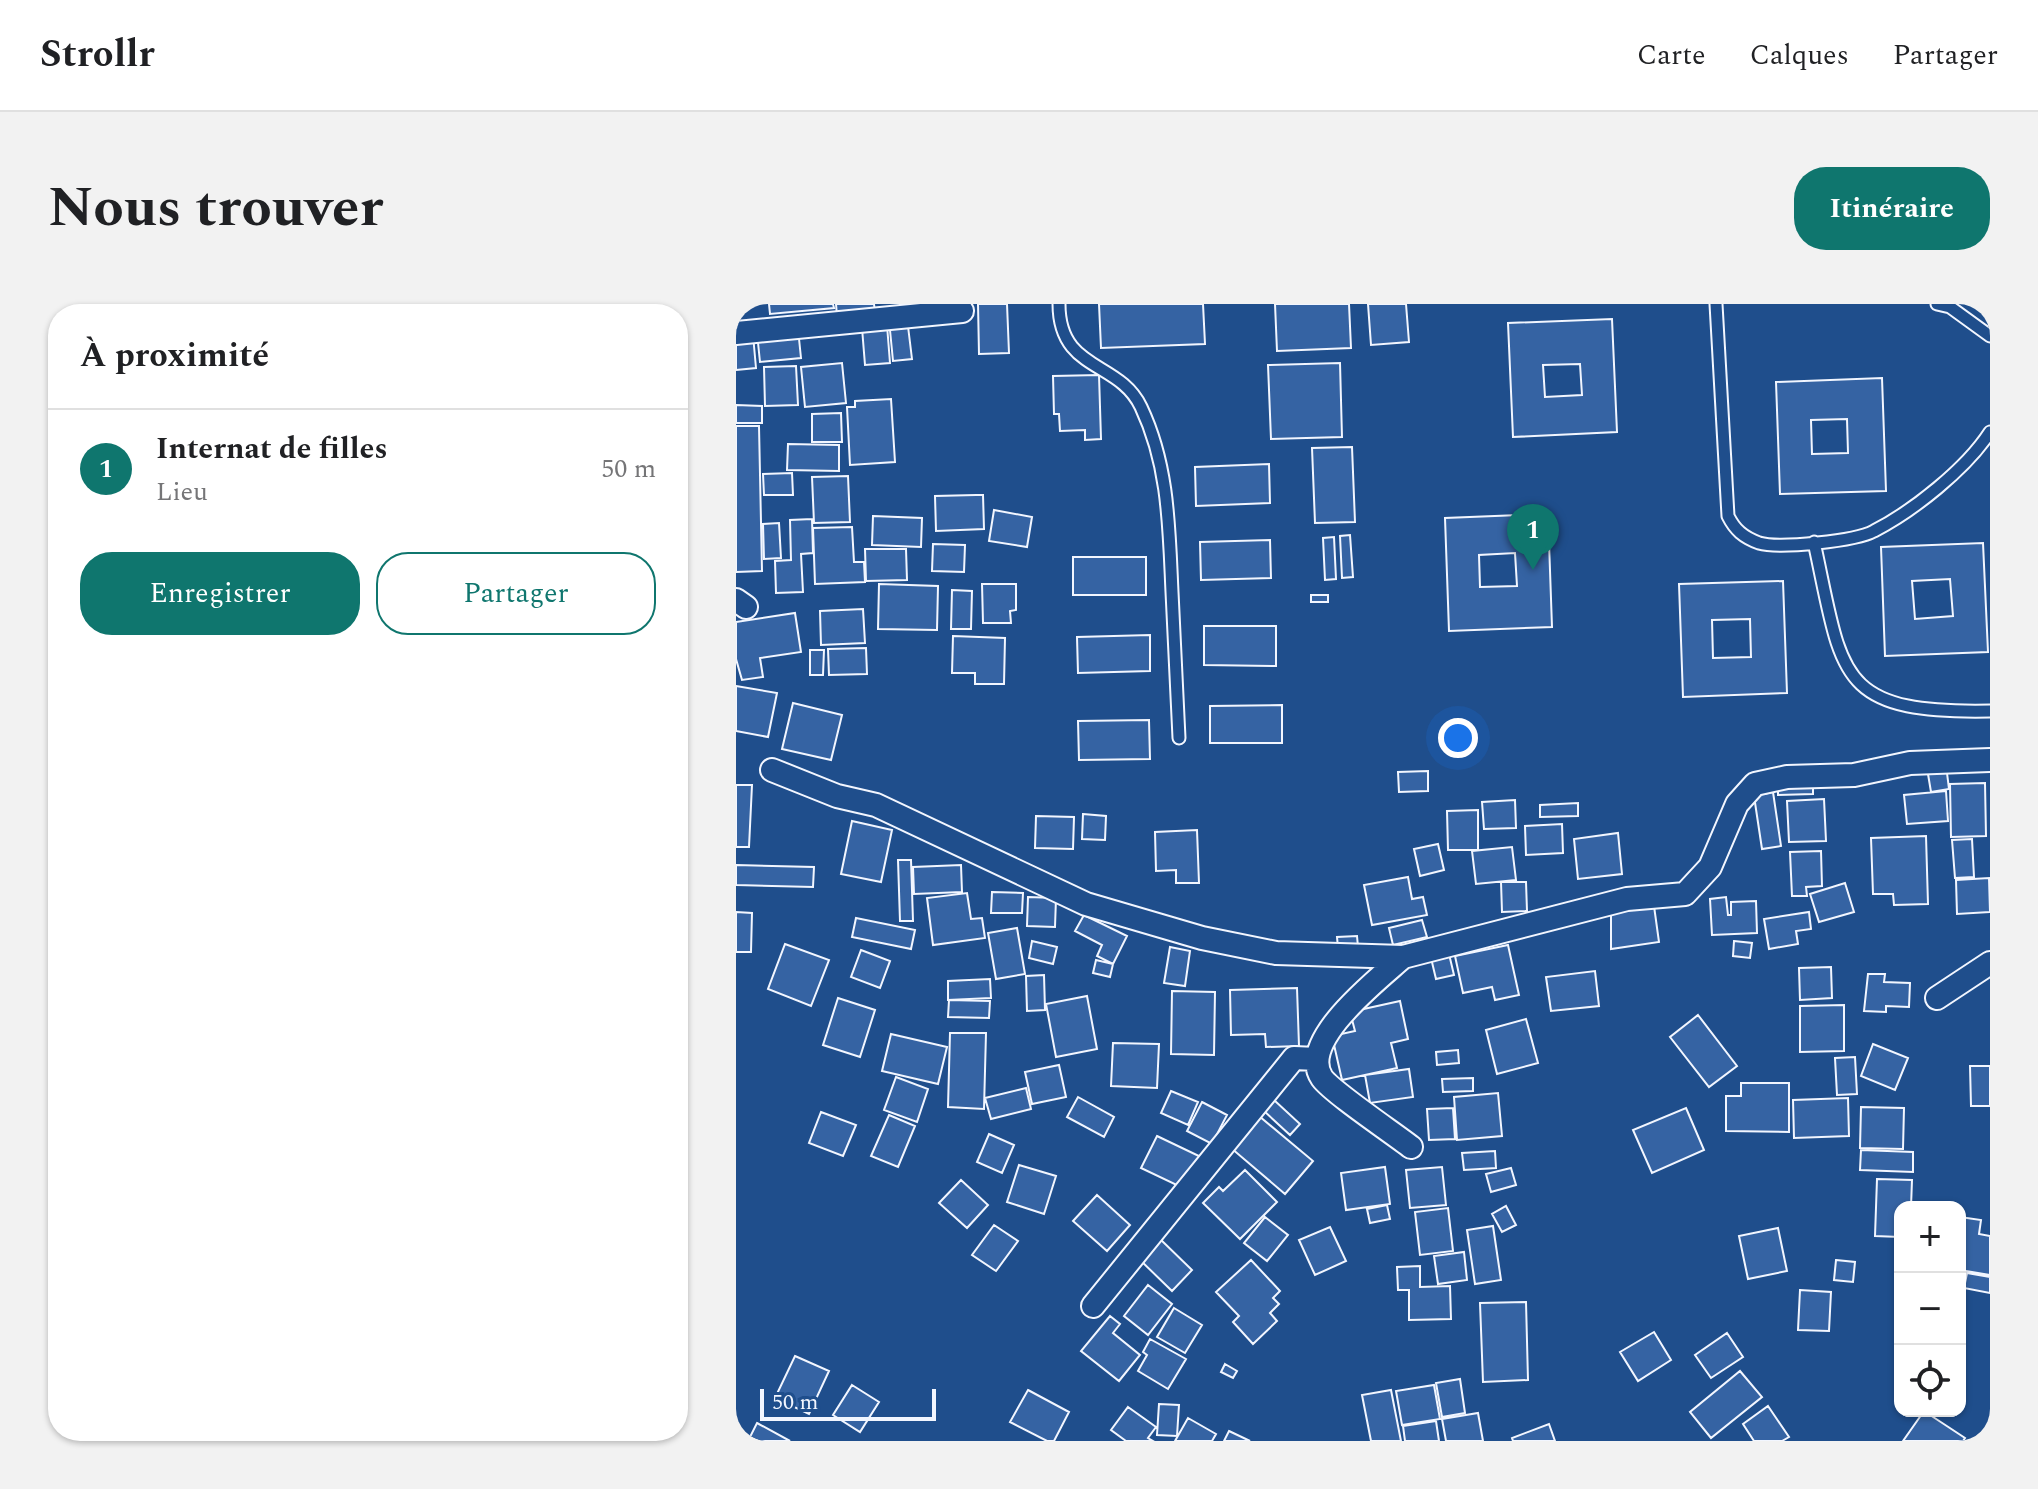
<!DOCTYPE html>
<html lang="fr">
<meta charset="utf-8">
<style>
body{margin:0;font-family:Spectral,serif;background:#f2f2f2;color:#202124}
.controls{position:absolute;right:24px;bottom:24px;display:grid;overflow:hidden;border-radius:16px;box-shadow:0 2px 6px #0004}
.controls button{width:72px;height:72px;display:grid;place-items:center;padding:0;border:0;border-bottom:2px solid #e0e0e0;background:#fff;color:#202124;font:40px sans-serif}
.scale{position:absolute;left:24px;bottom:20px;width:176px;box-sizing:border-box;padding-left:8px;border:4px solid #f2f6ff;border-top:0;font-size:22px;line-height:28px;white-space:nowrap;color:#f2f6ff;-webkit-text-stroke:6px #1f4e8c;paint-order:stroke}
.you{position:absolute;left:722px;top:434px;width:28px;height:28px;margin:-20px;border:6px solid #fff;border-radius:50%;background:#1a73e8;box-shadow:0 0 0 12px #1a73e833}
.badge{display:grid;place-items:center;width:52px;height:52px;border-radius:50%;background:#0f766e;color:#fff;font-size:26px;font-weight:700}
.pin{position:absolute;translate:-50% -66px;filter:drop-shadow(0 2px 4px #0008)}
.pin::after{content:'';position:absolute;top:42px;width:28px;height:24px;background:inherit;clip-path:polygon(0 0,100% 0,50% 100%)}
.list{margin:0;padding:0;list-style:none}
h2{display:flex;justify-content:space-between;align-items:center;height:104px;margin:0;padding:0 32px;font-size:34px}
h2 small{font-size:26px;font-weight:400;color:#757577}
.list li{display:grid;grid-template-columns:52px 1fr auto;gap:24px;align-items:center;box-sizing:border-box;height:120px;padding:0 32px;border-top:2px solid #e0e0e0}
.list b{display:block;font-size:30px;white-space:nowrap}
.list p{margin:0;font-size:26px;white-space:nowrap;color:#757577}
.list em{font-size:26px;font-style:normal;color:#757577}
.actions{display:flex;gap:16px;padding:24px 32px}
.actions a{flex:1;padding:18px 0;border:2px solid #0f766e;border-radius:32px;text-align:center;font-size:28px;color:#0f766e}
.actions .main{background:#0f766e;color:#fff}
.icon{flex:none;width:44px;height:44px;fill:none;stroke:currentColor;stroke-width:2;stroke-linecap:round;stroke-linejoin:round}
.map{position:relative;flex:none;width:1254px;height:1137px;overflow:hidden;border-radius:32px}
header{display:flex;align-items:center;gap:48px;box-sizing:border-box;height:112px;padding:0 40px;background:#fff;border-bottom:2px solid #e0e0e0}
header strong{font-size:38px}
nav{display:flex;gap:44px;margin-inline-start:auto;font-size:28px}
.intro{display:flex;align-items:center;justify-content:space-between;box-sizing:border-box;height:192px;padding:0 48px}
h1{margin:0;font-size:56px}
.button{padding:20px 36px;border-radius:32px;background:#0f766e;color:#fff;font-size:28px;font-weight:700}
main{display:flex;gap:48px;padding:0 48px}
aside{flex:1;background:#fff;border-radius:32px;box-shadow:0 2px 6px #0004}
.map>svg:first-child{display:block}
.building{fill:#3563a3;stroke:#f2f6ff;stroke-width:2;fill-rule:evenodd}
.lines{fill:none;stroke-linecap:round;stroke-linejoin:round}
.lane-casing{stroke:#f2f6ff;stroke-width:15}
.street-casing{stroke:#f2f6ff;stroke-width:26}
.lane{stroke:#1f4e8c;stroke-width:11}
.street{stroke:#1f4e8c;stroke-width:22}
</style>
<header>
<strong>Strollr</strong>
<nav><a>Carte</a><a>Calques</a><a>Partager</a></nav>
</header>
<div class="intro"><h1>Nous trouver</h1><a class="button">Itinéraire</a></div>
<main>
<aside>
<h2>À proximité<small></small></h2>
<ul class="list">
<li><span class="badge">1</span><div><b>Internat de filles</b><p>Lieu</p></div><em>50 m</em></li>
</ul>
<div class="actions"><a class="main">Enregistrer</a><a>Partager</a></div>
</aside>
<div class="map">
<svg width="1254" height="1137" viewBox="0 0 1254 1137">
<rect width="100%" height="100%" fill="#1f4e8c"/>
<path class="building" d="M33,0H97L98,4L34,10Z
M100,0H138L139,8L101,12Z
M242,0H271L273,49L243,50Z
M363,0H467L469,40L365,44Z
M539,0H613L615,44L541,47Z
M632,0H670L673,38L635,41Z
M171,14L176,55L157,57L153,16Z
M876,15L881,128L777,133L772,19ZM844,60L846,91L809,93L807,61Z
M151,21L154,59L129,61L126,24Z
M62,25L65,54L24,58L21,29Z
M17,31L20,64L0,66V32Z
M106,59L110,99L69,103L65,63Z
M604,59L606,133L535,135L532,61Z
M60,62L62,101L29,102L28,63Z
M363,71L365,135L349,136V126L324,127L323,110H318L317,72Z
M1146,74L1150,187L1044,190L1040,78ZM1111,115L1112,149L1076,150L1075,116Z
M155,95L159,158L114,161L111,103H119V97Z
M0,101L26,102V119H0Z
M105,109L106,138H76V110Z
M0,122H23L26,267L0,268Z
M52,140L103,141V167L51,166Z
M616,143L619,218L579,219L576,144Z
M533,160L534,199L460,202L459,163Z
M56,169L57,191H28L27,170Z
M112,172L114,218L78,219L76,173Z
M240,191H247L248,225L200,227L199,192Z
M258,206L296,213L291,243L253,237Z
M812,210L816,323L713,327L709,214ZM779,249L781,282L744,283L743,251Z
M137,212L186,214L185,243L136,241Z
M76,215L77,249L65,250L67,288L40,289L39,257L55,256L54,216Z
M43,219L45,254L28,255L27,220Z
M116,223L118,258H128L129,278L79,280L77,224Z
M614,231L617,273L606,274L604,232Z
M598,233L600,275L589,276L587,234Z
M534,236L535,274L465,276L464,238Z
M1247,239L1252,348L1149,352L1145,243ZM1214,275L1217,312L1179,315L1176,277Z
M197,240L229,241L228,268L196,267Z
M129,245H170L171,276L130,277Z
M337,253H410V291H337Z
M1047,277L1051,389L947,393L943,280ZM1014,315L1015,353L977,354L976,316Z
M143,280L202,282L201,326L142,325Z
M246,280H280V306L274,307L275,319H247Z
M216,286L236,287L235,325H215Z
M575,291H592V298H575Z
M127,305L129,339L85,341L84,307Z
M59,309L65,348L24,354L27,373L6,376L0,355V318Z
M468,322H540V362L468,361Z
M414,331V367L342,369L341,333Z
M217,332L269,334L268,380H239V369H216Z
M130,344L131,370L93,371L92,345Z
M74,346H88L87,371H74Z
M0,382L41,389L32,433L0,427Z
M57,399L106,411L95,456L46,445Z
M546,401V439H474V402Z
M413,416L414,455L343,456L342,417Z
M1210,461L1213,485L1195,488L1191,464Z
M692,467V487L663,488L662,468Z
M1249,479L1250,532L1215,533L1214,480Z
M1042,480H1077V490L1042,491Z
M0,481H16L13,543H0Z
M1210,487L1212,517L1171,520L1168,491Z
M1037,488L1045,542L1026,545L1018,492Z
M1088,495L1090,537L1053,538L1051,497Z
M779,496L780,524L748,525L746,498Z
M842,499V512L804,513V501Z
M742,506V546H712L711,507Z
M347,510L370,512L369,536L346,535Z
M300,512L338,513L337,545L299,544Z
M116,517L156,526L145,578L105,570Z
M826,520L827,549L790,551L789,522Z
M461,526L463,579H440V566L420,567L419,528Z
M882,529L886,570L842,575L838,535Z
M1190,532L1192,600L1158,601L1157,590H1137L1135,534Z
M1236,535L1238,573L1219,574L1216,536Z
M702,540L708,566L684,572L678,545Z
M776,543L780,576L740,580L736,547Z
M1085,547L1086,582L1070,583L1071,592H1056L1054,548Z
M162,556H175L177,617H164Z
M0,561L78,563L77,583L0,581Z
M225,561L226,588L178,590L177,563Z
M672,573L676,595L687,593L691,611L636,621L628,581Z
M1253,574L1254,608L1221,610L1220,576Z
M765,578H790L791,607L766,608Z
M1109,579L1118,608L1083,618L1074,590Z
M256,588L287,589L286,609H255Z
M231,589L235,615L246,614L249,634L197,641L191,594Z
M292,593L320,594L319,623L291,622Z
M990,593L992,611H995V598L1020,597L1021,629L976,631L974,595Z
M918,602L923,638L875,645V608Z
M0,608L16,609L15,648H0Z
M1073,608L1075,625L1060,627L1062,640L1033,645L1028,615Z
M348,611L391,632L377,660L361,652L366,641L339,627Z
M120,614L179,626L175,645L116,633Z
M686,616L691,633L657,641L653,624Z
M281,624L289,670L260,675L252,629Z
M621,632L622,643L602,644L601,633Z
M296,637L321,643L317,660L293,654Z
M998,637L1016,639L1014,654L997,652Z
M49,640L93,656L75,702L32,685Z
M772,641L783,691L759,696L756,683L727,689L719,652Z
M434,643L454,647L449,682L428,679Z
M125,646L154,657L144,684L115,673Z
M713,650L718,671L700,675L695,654Z
M360,656L377,660L374,673L357,669Z
M1095,663L1096,694L1064,696L1063,664Z
M859,667L863,702L815,707L810,673Z
M1132,670H1149L1148,678L1174,679L1173,703L1150,702V708L1128,707Z
M308,671L309,706L291,707L290,672Z
M254,675L255,694L212,696V677Z
M561,684L563,742L530,743L529,730L495,731L494,686Z
M436,687L479,688L478,751L435,750Z
M351,692L361,745L320,753L310,700Z
M102,694L139,706L124,753L87,741Z
M213,696L254,697L253,714L212,713Z
M664,697L672,735L655,739L661,764L606,776L596,732L619,727L614,708Z
M1108,701V747L1064,748V702Z
M962,711L1001,762L973,783L934,733Z
M790,715L802,759L761,770L750,726Z
M214,729H250L248,805L212,803Z
M155,730L211,743L202,780L146,767Z
M377,739L423,740L421,784L375,782Z
M1137,740L1172,754L1159,786L1125,772Z
M722,746L723,759L701,761L700,748Z
M1119,753L1121,790L1101,791L1099,754Z
M323,761L330,793L296,800L289,768Z
M1234,762H1254V802H1235Z
M673,765L677,793L634,799L629,771Z
M160,773L192,785L181,818L148,806Z
M737,774V787L707,788L706,775Z
M1005,779H1053V828L990,827V792H1005Z
M290,784L295,805L255,815L249,794Z
M435,787L462,798L452,821L425,809Z
M762,789L766,832L721,836L718,793Z
M342,793L378,813L368,833L331,813Z
M1112,794L1113,832L1058,834L1057,796Z
M538,796L564,820L554,831L528,807Z
M466,798L491,811L476,840L451,827Z
M1125,803L1168,804L1167,845L1124,844Z
M717,804L719,835L693,836L691,805Z
M950,804L968,846L916,869L897,826Z
M85,808L120,821L107,852L73,839Z
M153,811L179,822L162,863L135,852Z
M523,812L577,857L549,890L495,844Z
M253,830L278,841L266,869L241,858Z
M421,832L465,853L449,885L405,864Z
M1125,846L1177,848V868L1124,866Z
M759,847L760,864L728,866L726,849Z
M283,861L320,872L308,910L271,898Z
M649,863L654,900L610,906L605,869Z
M706,863L710,901L674,904L670,866Z
M775,864L780,881L755,888L750,870Z
M509,866L541,898L504,935L467,899L483,883L487,887Z
M1141,875L1176,876L1175,903H1164V933L1139,932Z
M225,876L252,901L231,924L203,899Z
M361,891L394,921L371,947L337,917Z
M651,901L654,915L634,919L631,905Z
M770,902L780,921L766,928L756,910Z
M712,904L717,947L684,951L679,908Z
M529,913L552,931L531,957L508,939Z
M1224,913L1245,916L1243,930L1254,932V971L1224,966Z
M258,921L282,937L260,967L236,951Z
M757,922L765,976L739,980L731,926Z
M594,923L610,957L579,971L563,936Z
M1042,924L1051,967L1012,975L1003,932Z
M422,933L456,966L436,987L402,954Z
M728,948L731,976L702,980L698,952Z
M515,956L544,987L537,994L543,1000L534,1009L541,1017L517,1040L497,1018L503,1012L480,988Z
M1100,956L1119,958L1117,978L1098,976Z
M684,962V983L714,982L715,1015L673,1016V986H662L661,963Z
M1231,969L1254,973V989L1228,984Z
M412,981L436,1000L412,1031L388,1012Z
M1064,986L1095,988L1093,1027L1062,1026Z
M790,998L792,1076L747,1078L744,999Z
M438,1004L466,1021L449,1049L421,1033Z
M374,1012L384,1020L377,1029L404,1051L383,1077L345,1047Z
M918,1028L935,1056L902,1077L884,1048Z
M991,1029L1007,1053L975,1074L959,1051Z
M414,1035L450,1055L432,1085L402,1067L411,1051L407,1048Z
M59,1052L93,1067L73,1110L39,1094Z
M489,1060L501,1067L497,1074L485,1068Z
M1004,1067L1026,1093L975,1134L954,1108Z
M724,1075L729,1109L706,1113L700,1079Z
M116,1081L143,1098L124,1128L97,1111Z
M698,1081L704,1115L666,1121L660,1087Z
M292,1086L333,1108L318,1137H311L274,1118Z
M655,1086L665,1137H635L626,1091Z
M423,1100L443,1101L441,1132L421,1131Z
M1032,1102L1053,1133L1046,1137H1018L1007,1120Z
M392,1103L420,1123L412,1134L417,1137H390L375,1126Z
M1188,1107L1229,1134L1227,1137H1167Z
M742,1109L747,1137H710L706,1115Z
M452,1114L480,1130L476,1137H439Z
M700,1117L703,1137H669L667,1122Z
M21,1119L54,1137H12Z
M813,1120L819,1137H777L776,1134Z
M493,1127L514,1137H488Z"/>
<g class="lines">
<g class="lane-casing">
<path id="lane" d="M323,0C323,68 383,56 405,103C433,162 433,224 436,288C438,337 441,385 443,434
M980,0L992,212C999,226 1007,233 1023,239C1043,245 1120,237 1138,227C1177,207 1230,165 1254,128
M1201,0L1214,3L1254,32
M1078,238C1107,371 1099,410 1254,407"/>
</g>
<g class="street-casing">
<path id="street" d="M0,29L226,7
M0,296L10,303
M36,466L101,492L140,501L350,600L466,634L540,649L667,653L891,595L949,590L974,563L1001,500L1019,480L1051,473L1118,471L1174,459L1254,456
M667,653C644,674 561,737 586,774C596,788 657,829 675,843
M1201,694L1254,659
M357,1002L558,754L581,755"/>
</g>
<use href="#lane" class="lane"/>
<use href="#street" class="street"/>
</g>
</svg>
<div class="controls">
<button>+</button>
<button>−</button>
<button><svg class="icon" aria-label="locate" viewBox="0 0 24 24"><circle cx="12" cy="12" r="6"/><path d="M12 2v4M12 18v4M2 12h4M18 12h4"/></svg></button>
</div>
<div class="scale">50 m</div>
<div class="you"></div>
<div class="pin badge" style="left:797px;top:266px">1</div>
</div>
</main>
